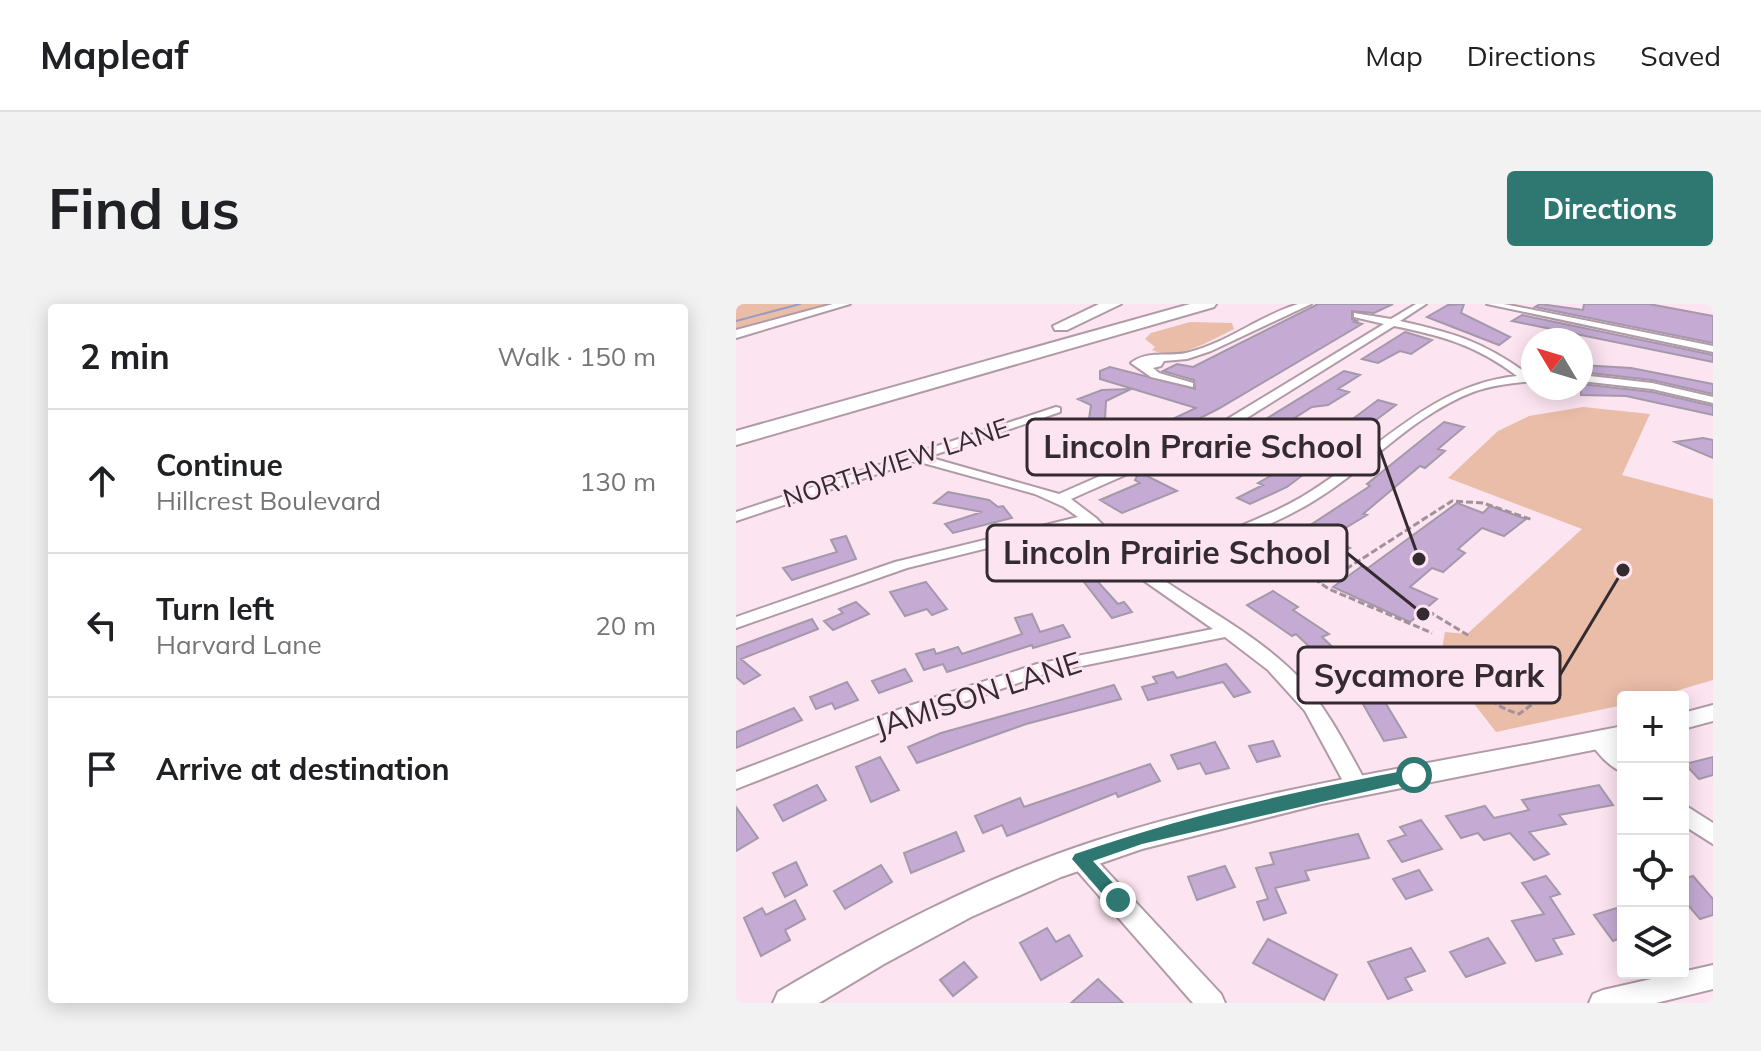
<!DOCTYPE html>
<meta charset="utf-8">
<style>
body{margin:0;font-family:Mulish,sans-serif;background:#f2f2f2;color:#202124}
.controls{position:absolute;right:24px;bottom:24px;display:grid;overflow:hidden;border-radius:8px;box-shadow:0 4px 20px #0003}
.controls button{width:72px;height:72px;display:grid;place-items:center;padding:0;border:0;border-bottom:2px solid #e0e0e0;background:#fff;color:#202124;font:40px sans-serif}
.compass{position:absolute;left:785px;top:24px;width:72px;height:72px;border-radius:50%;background:#fff;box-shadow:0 4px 20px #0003;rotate:308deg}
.stop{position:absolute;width:24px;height:24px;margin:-18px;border:6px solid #2f7872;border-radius:50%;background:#fff}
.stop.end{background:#2f7872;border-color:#fff;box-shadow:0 2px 8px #0008}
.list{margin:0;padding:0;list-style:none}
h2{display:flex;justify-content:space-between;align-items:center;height:104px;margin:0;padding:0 32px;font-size:34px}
h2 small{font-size:26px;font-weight:400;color:#757577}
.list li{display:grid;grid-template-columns:52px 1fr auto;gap:24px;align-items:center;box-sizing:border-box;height:144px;padding:0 32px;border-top:2px solid #e0e0e0}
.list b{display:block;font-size:30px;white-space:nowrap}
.list p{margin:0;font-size:26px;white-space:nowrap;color:#757577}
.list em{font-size:26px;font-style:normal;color:#757577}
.icon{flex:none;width:44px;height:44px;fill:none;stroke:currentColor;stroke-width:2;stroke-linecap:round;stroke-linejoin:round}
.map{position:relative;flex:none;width:977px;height:699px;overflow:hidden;border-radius:8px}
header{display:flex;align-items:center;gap:48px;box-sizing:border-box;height:112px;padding:0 40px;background:#fff;border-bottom:2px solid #e0e0e0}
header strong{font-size:38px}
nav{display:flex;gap:44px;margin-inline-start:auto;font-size:28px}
.intro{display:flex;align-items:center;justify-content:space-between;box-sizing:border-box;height:192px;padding:0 48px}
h1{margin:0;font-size:56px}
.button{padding:20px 36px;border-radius:8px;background:#2f7872;color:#fff;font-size:28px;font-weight:700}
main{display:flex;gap:48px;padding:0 48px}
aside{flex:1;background:#fff;border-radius:8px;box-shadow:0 4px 20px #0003}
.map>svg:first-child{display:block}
.green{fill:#e9bda8}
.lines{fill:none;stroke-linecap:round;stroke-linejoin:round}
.stream{stroke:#999bc7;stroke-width:2}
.building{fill:#c5abd4;stroke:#a498ab;stroke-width:2}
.minor-casing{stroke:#b09aa6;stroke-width:4}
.tertiary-casing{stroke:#b09aa6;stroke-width:4}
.motorway-casing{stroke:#b09aa6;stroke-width:4}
.path{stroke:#a2919a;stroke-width:3;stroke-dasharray:7 3;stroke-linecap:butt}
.minor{fill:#fff;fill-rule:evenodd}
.tertiary{fill:#fff;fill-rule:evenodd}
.motorway{fill:#fff;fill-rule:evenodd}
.route{fill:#2f7872}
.labels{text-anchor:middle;stroke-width:6;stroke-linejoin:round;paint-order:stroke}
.far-street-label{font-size:26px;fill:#342b30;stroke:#fce4f1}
.street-label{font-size:30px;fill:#342b30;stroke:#fce4f1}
.leader{fill:none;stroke:#342b30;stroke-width:3}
.callout-dot{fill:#342b30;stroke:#fce4f1;stroke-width:3}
.callout{fill:#fce4f1;stroke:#342b30;stroke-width:3}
.callout-label{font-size:32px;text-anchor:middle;font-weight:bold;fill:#342b30}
</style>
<header>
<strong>Mapleaf</strong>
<nav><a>Map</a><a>Directions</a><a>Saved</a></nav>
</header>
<div class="intro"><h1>Find us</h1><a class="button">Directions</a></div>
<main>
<aside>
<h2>2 min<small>Walk · 150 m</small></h2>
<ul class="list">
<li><svg class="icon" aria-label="ahead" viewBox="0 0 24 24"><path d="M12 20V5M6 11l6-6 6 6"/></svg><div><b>Continue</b><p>Hillcrest Boulevard</p></div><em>130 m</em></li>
<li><svg class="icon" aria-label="left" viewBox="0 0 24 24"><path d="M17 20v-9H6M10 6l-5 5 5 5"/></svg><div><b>Turn left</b><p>Harvard Lane</p></div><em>20 m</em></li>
<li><svg class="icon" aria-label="arrive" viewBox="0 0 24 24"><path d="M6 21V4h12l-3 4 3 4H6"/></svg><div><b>Arrive at destination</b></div></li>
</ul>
</aside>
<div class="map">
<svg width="977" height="699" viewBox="0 0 977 699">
<rect width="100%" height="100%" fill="#fce4f1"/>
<path class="green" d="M0,0H95L0,26Z
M454,18L496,19L498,25C475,36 442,58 416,46L419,43L409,35L415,29Z
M847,103L914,110L886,171L977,195V376L919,393H887V401L760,428L704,356L709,328L731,330L846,225L712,174L762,127L793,112Z"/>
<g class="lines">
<path class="stream" d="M0,17L64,0"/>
</g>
<path class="building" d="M582,0H657L638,9L616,7V15L621,17L618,18L626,20L482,105L423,135L409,128L460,104L364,75V67L374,63L459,85L458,76L427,67L441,60L457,63Z
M728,0L725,9L774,33L763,41L691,13L712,1Z
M804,0L847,6L848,0H913L977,12V39L799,3Z
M786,11L977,51V58L776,17Z
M669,28L696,36L675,50L664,47L642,59L626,55Z
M845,61L895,64L977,80V90L916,76L845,68Z
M608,67L624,71L602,85L613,88L592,101L576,103L546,122L550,123L487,156L473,150Z
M845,80L916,88L977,102V111L890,92L845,91Z
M395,85L370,97L369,115H353L355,101L342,95L366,86Z
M642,96L660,101L551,183L514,200L501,194L527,181L522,179L559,158Z
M708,118L728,123L702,145L709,147L689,164L684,162L627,210L631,211L593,234L614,244L572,266L538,245L543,243L537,239L562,229L634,182L631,180Z
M967,134L977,136V154L939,138Z
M403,168L441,187L386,209L364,196L404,179L399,176Z
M212,188L253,196L262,203L267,202L276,214L217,229L209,220L246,208L198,199Z
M721,199L747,209L754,202L790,215L768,232L746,224L722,245L729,249L707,268L696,264L674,283L701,295L674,318L597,283L626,262L632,264Z
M110,232L120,255L56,276L47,264L101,248L95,236Z
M344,258L382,300L388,298L396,308L376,314L337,264Z
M190,278L211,305L196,311L191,305L169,312L154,288Z
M537,287L562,303L557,306L593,330L586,333L623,368L629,365L670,433L648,437L619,386L614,388L602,376L606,374L560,330L556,332L511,301Z
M120,298L133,310L97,326L88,317L107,309L103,305Z
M296,310L304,328L327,321L334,333L297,344L296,341L211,368L207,360L188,366L180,350L198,345L200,350L222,343L226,350L286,330L279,314Z
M76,315L82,325L5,355L24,371L8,380L0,373V343Z
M490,360L514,388L498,393L487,378L412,396L406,383L421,379L417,373L437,368L441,374Z
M169,365L176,377L143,389L136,377Z
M111,378L122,396L99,405L96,399L80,405L74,393Z
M378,381L385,395L290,420L181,459L172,443L205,429Z
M58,404L66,416L0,444V428Z
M537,437L544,452L521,458L513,442Z
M479,438L493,464L470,470L464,459L442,465L435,451Z
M144,453L163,486L135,498L120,463Z
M977,453V471L963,475L949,460Z
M414,460L424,477L382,493L380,489L271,532L266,521L247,529L239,512L284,494L288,503Z
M81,481L90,496L47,517L38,501Z
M863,481L877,501L823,511L830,520L793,528L813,550L798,556L774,529L748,536L742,529L725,534L710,512L749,502L758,514L793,506L786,496Z
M0,503L22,534L0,547Z
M685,516L706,545L666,558L652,537L670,531L664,523Z
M220,528L228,547L175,569L168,549Z
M622,530L633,554L569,567L573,576L539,584L550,609L528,616L521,598L532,595L520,564L538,560L534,549Z
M60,558L71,581L49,593L37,569Z
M145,561L156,578L109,605L98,587Z
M489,562L499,583L461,596L452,573Z
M683,566L696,586L670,595L657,575Z
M810,572L824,590L814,593L838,630L817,635L826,650L800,657L776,617L808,610L786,579Z
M957,572L977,595V611L964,615L951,600L947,602V575Z
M59,596L69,615L49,626L54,636L25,652L8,614L26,604L30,611Z
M887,602V633L877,637L858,611Z
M311,624L320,638L333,631L346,652L305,676L284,639Z
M752,634L769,659L730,673L714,648Z
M532,635L601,671L588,696L517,659Z
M675,644L689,667L669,674L676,686L652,695L632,658Z
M228,658L241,673L217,692L204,676Z
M362,675L387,699H335Z"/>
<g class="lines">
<g class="minor-casing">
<path id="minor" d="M562,0H575L475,47L451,55L428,57L425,62L417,64L423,69L457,79V83L415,73L395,59C411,46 431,53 450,49C490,40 523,12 562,0Z
M680,0H690L664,17C718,29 748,38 793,71H797V77C777,79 756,81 737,88C674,112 629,168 571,201C522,229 467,247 413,266C464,303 524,331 567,378C594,409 612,446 632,482L629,488L621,490L613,488L569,407L532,366L489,333L311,369L181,414L0,485V468L167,404L301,360L477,325L397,269L349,220L171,264L0,324V313L159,258L342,213L328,203L299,190L180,157L0,217V208L320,103L324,104V108L192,153L323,190L485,119L648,20L618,13V9L655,15ZM658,22C707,32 740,41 781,72C692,81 637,152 564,194C514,222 458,239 404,259L360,214L335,195L493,125Z
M751,0H768L977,42V48Z
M845,71L916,79L977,93V99L916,85L845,77Z
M863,429L870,431L887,447V468C874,464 860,448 853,436L856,431Z
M947,500L977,519V540L947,521Z
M345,545L353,548L485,690L489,699H457L337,562L333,555L337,548Z
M977,661V685L920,699H853L857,690L867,686Z"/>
</g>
<g class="tertiary-casing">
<path id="tertiary" d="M97,0H114L0,34V26Z
M977,401V417L947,425V409Z
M887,422V440L585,500L406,545L325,573L235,613L148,660L83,699H37L42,688C143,628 248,573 359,537C531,482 711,458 887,422Z"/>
</g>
<g class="motorway-casing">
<path id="motorway" d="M363,0H385L331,26H319L317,22Z
M454,0H480L478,3L0,141V127Z"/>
</g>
<path class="path" d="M520,235L593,285L696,329
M583,278L610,265L716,197L747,199L797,216
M692,307L735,333
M751,346L728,345L720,356C738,381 752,401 783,410L798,399L795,387"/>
<use href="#minor" class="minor"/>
<use href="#tertiary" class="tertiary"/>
<use href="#motorway" class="motorway"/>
</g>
<path class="route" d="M678,465L684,467V475L406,540L357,557L388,591L391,596L382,604L376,601L336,555L339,550C448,512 564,486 678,465Z"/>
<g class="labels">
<g class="far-street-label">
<text transform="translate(160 159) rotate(-18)" y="9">NORTHVIEW LANE</text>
</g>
<g class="street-label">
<text transform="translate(242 391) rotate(-18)" y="10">JAMISON LANE</text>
</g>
</g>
<path class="leader" d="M683 255L643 143M687 310L611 249M887 266L824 371"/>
<g class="callout-dot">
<circle cx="683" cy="255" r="8"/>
<circle cx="687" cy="310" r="8"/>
<circle cx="887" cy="266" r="8"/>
</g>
<g class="callout">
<rect x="291" y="115" width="352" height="56" rx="8"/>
<rect x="251" y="221" width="360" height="56" rx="8"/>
<rect x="562" y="343" width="262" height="56" rx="8"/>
</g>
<g class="callout-label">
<text x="467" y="154">Lincoln Prarie School</text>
<text x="431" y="260">Lincoln Prairie School</text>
<text x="693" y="383">Sycamore Park</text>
</g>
</svg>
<div class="controls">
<button>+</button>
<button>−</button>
<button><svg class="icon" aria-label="locate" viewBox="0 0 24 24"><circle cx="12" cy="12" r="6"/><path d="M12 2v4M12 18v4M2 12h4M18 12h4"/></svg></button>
<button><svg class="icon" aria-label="layers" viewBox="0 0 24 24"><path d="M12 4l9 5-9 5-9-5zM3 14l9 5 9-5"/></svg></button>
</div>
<svg class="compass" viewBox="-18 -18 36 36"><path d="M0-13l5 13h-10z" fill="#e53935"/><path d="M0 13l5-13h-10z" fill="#757577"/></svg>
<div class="stop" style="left:678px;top:471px"></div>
<div class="stop end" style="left:382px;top:596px"></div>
</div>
</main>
